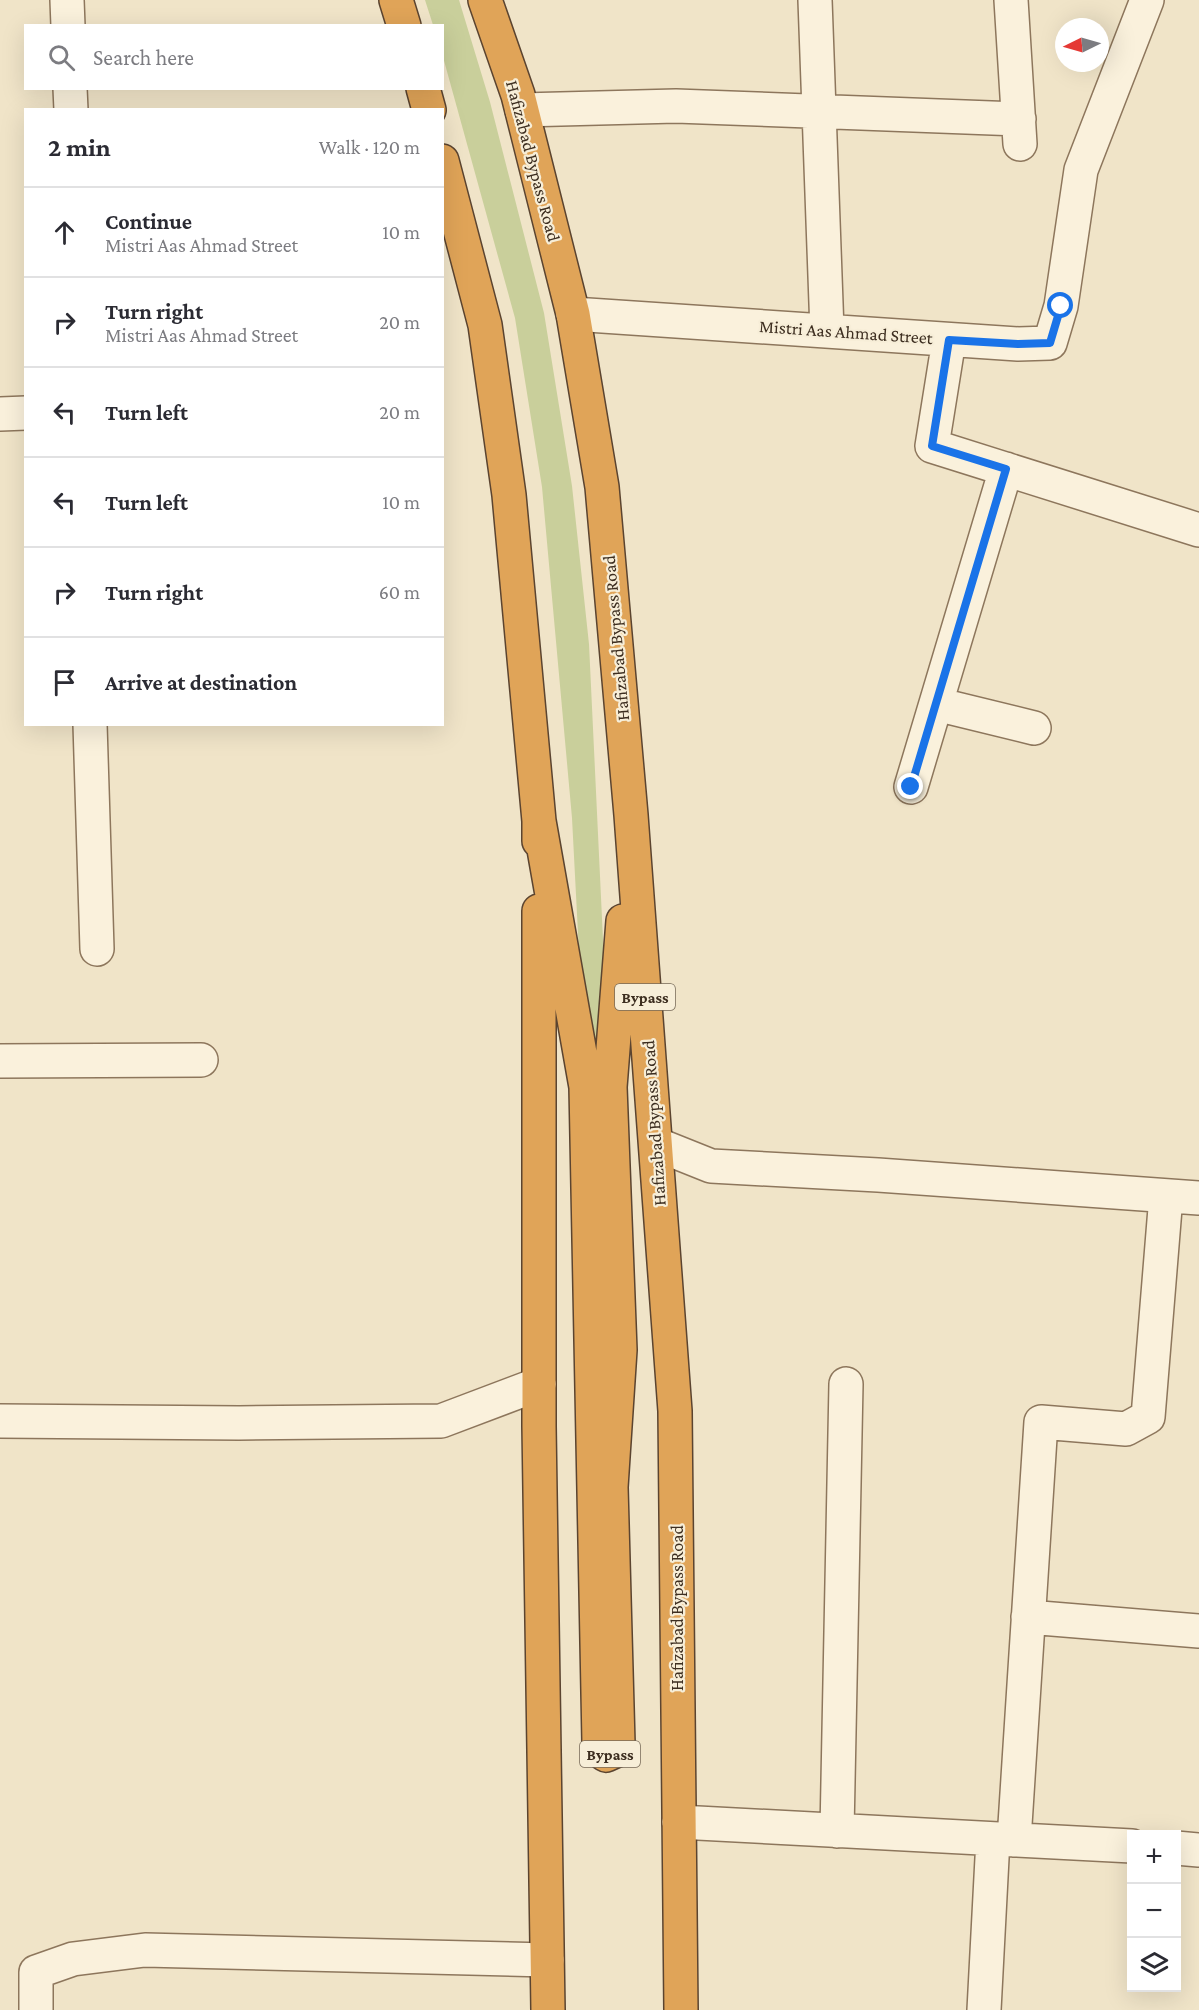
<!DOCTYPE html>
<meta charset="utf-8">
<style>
body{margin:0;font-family:"Crimson Pro",serif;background:#f7f7f7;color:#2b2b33}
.controls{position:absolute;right:18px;bottom:18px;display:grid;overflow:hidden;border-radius:0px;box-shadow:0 6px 24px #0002}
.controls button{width:54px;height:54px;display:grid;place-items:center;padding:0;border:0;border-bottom:2px solid #e1e1e2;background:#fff;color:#2b2b33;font:30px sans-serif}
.compass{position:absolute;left:1055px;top:18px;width:54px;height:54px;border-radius:50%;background:#fff;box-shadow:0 6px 24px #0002;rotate:265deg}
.stop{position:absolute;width:18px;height:18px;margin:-14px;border:4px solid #1a73e8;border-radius:50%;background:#fff}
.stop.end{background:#1a73e8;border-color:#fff;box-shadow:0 2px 6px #0008}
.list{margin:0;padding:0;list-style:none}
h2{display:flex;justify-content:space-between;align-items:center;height:78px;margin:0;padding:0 24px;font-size:26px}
h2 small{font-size:20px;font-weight:400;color:#7c7c81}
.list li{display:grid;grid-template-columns:39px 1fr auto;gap:18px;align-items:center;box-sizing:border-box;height:90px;padding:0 24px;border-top:2px solid #e1e1e2}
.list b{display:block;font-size:22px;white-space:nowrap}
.list p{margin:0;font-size:20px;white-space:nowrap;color:#7c7c81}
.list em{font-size:20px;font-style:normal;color:#7c7c81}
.icon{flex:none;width:33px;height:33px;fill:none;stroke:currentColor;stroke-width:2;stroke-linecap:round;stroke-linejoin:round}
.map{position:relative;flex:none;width:1199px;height:2010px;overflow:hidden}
.search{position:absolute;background:#fff;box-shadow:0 6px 24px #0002;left:24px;top:24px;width:420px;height:66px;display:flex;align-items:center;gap:15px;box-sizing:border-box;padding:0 21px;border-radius:0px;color:#7c7c81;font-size:22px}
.panel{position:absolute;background:#fff;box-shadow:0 6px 24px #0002;left:24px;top:108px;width:420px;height:618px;border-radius:0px}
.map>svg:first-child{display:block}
.grass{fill:#c9cf9b}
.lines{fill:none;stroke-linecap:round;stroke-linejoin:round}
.minor-casing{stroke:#8d765c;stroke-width:36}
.highway-casing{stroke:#5b4430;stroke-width:36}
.minor{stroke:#faf1dc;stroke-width:33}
.highway{stroke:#e0a458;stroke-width:33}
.route{stroke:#1a73e8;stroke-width:8}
.labels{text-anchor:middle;stroke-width:4.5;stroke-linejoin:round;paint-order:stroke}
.shield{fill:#f7eed8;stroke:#756857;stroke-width:1.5}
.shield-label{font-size:16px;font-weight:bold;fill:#3d2e20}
.street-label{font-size:18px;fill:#3d2e20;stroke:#f7eed8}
</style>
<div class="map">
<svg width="1199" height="2010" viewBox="0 0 1199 2010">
<rect width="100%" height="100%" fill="#f0e4c8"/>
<path class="grass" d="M425,0H459L490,102L544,313L572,486L589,644L610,1087H586L572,818L542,487L515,318L443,57L442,26L433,25Z"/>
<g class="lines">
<g class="minor-casing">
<path id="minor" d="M67,0L68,26
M815,0L827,331
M1011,0L1020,144
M70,88L71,110
M522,110L676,106L1019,119
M573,314L1018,344L1050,343L1061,306L1081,170L1147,0
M949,340L932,446L1199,530
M0,414L26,413
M936,704L1034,728
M90,724L97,949
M911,787L1006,469
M0,1061L201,1060
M656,1144L711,1166L878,1175L1199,1198
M0,1421L239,1423L441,1421L539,1384
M1028,1617L1199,1631
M679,1822L1132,1846
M837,1831L846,1384
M1014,1840L1041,1422L1126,1429L1148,1417L1166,1196
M1176,1848L1199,1850
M36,2010V1972L73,1959L145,1950L547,1960
M984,2010L993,1839"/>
</g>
<g class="highway-casing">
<path id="highway" d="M396,0L404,26
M485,0L518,95L573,314L602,487L631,815L675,1411L681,2010
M423,88L429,110
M442,161L485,325L509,495L539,821V841
M539,821L586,1087L599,1743L603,1753L606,1755L617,1750L618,1743L611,1487L620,1350L610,1087L623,921
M539,911V1426L548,2010"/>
</g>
<use href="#minor" class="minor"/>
<use href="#highway" class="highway"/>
</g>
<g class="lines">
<path class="route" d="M911,787L1006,469L932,446L949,340L1018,344L1050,343L1061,306"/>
</g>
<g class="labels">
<g class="shield">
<rect x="615" y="984" width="60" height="26" rx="4.5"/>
<rect x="580" y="1741" width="60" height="26" rx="4.5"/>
</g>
<g class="shield-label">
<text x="645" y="1003">Bypass</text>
<text x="610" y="1760">Bypass</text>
</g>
<g class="street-label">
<text transform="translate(533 161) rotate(75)" y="6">Hafizabad Bypass Road</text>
<text transform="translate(846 332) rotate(4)" y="6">Mistri Aas Ahmad Street</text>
<text transform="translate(616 638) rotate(-95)" y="6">Hafizabad Bypass Road</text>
<text transform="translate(654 1123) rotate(-94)" y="6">Hafizabad Bypass Road</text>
<text transform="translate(677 1608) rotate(-90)" y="6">Hafizabad Bypass Road</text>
</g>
</g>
</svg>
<div class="controls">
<button>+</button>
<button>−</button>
<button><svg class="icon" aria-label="layers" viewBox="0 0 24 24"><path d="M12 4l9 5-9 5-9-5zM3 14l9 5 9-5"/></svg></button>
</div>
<svg class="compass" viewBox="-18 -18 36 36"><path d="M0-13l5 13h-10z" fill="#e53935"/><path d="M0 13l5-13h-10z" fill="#7c7c81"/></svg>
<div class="stop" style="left:1061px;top:306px"></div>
<div class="stop end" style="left:911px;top:787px"></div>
<div class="search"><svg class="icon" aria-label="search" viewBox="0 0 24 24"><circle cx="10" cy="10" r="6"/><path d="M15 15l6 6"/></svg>Search here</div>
<section class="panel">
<h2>2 min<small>Walk · 120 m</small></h2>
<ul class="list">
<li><svg class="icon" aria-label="ahead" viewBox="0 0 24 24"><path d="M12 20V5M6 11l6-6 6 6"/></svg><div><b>Continue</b><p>Mistri Aas Ahmad Street</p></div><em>10 m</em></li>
<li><svg class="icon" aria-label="right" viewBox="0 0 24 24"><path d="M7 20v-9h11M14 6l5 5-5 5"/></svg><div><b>Turn right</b><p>Mistri Aas Ahmad Street</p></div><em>20 m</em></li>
<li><svg class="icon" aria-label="left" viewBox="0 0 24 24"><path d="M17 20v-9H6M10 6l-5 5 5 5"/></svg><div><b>Turn left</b></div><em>20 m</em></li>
<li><svg class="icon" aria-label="left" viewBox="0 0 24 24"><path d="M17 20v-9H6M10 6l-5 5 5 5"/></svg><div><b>Turn left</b></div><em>10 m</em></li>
<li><svg class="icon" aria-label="right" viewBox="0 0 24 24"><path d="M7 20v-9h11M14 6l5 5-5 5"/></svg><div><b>Turn right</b></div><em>60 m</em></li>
<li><svg class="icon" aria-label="arrive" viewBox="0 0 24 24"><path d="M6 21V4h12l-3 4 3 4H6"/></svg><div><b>Arrive at destination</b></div></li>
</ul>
</section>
</div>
